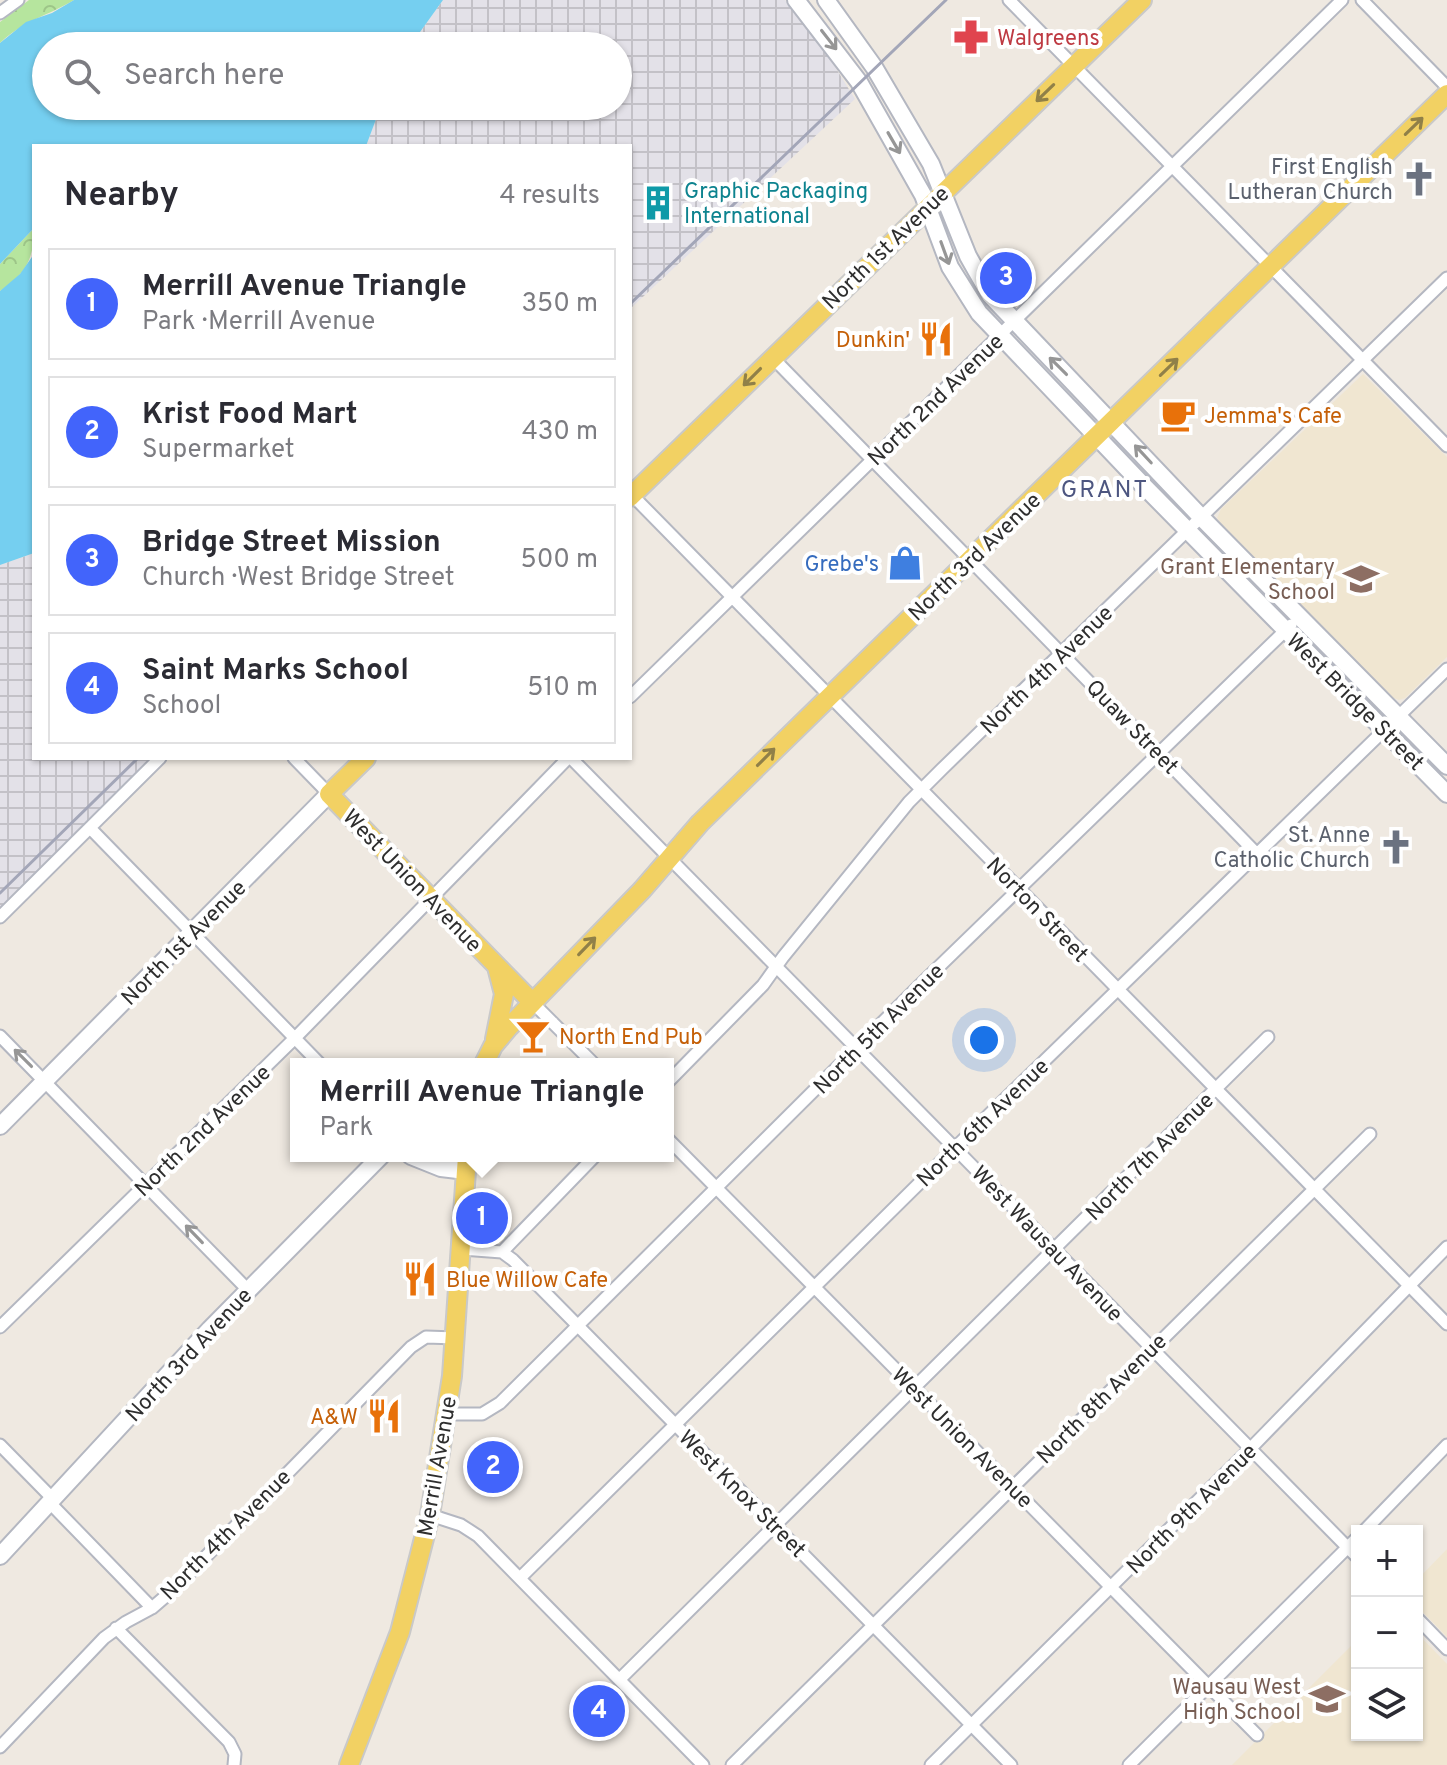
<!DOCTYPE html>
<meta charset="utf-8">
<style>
body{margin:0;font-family:Overpass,sans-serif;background:#f7f7f7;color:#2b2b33}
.controls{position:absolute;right:24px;bottom:24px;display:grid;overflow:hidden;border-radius:0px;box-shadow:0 2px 6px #0004}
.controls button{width:72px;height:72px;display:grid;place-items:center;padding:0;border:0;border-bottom:2px solid #e1e1e2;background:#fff;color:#2b2b33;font:40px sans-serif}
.you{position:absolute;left:984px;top:1040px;width:28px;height:28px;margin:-20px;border:6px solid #fff;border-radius:50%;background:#1a73e8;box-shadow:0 0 0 12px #1a73e833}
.badge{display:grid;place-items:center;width:52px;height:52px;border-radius:50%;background:#4264fb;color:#fff;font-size:26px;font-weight:700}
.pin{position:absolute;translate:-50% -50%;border:4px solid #fff;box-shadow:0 2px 8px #0006}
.popup{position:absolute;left:290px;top:1058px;width:384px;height:104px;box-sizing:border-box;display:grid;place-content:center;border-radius:0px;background:#fff;filter:drop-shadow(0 2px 6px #0005);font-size:26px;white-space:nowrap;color:#7c7c81}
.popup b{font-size:30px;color:#2b2b33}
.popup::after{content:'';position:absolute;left:50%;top:100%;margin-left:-16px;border:16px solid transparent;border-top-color:#fff}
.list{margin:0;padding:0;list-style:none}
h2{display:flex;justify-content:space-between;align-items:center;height:104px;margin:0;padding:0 32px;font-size:34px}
h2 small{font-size:26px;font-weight:400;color:#7c7c81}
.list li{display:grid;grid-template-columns:52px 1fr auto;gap:24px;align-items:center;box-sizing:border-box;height:112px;margin:0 16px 16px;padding:0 16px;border:2px solid #e1e1e2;border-radius:0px}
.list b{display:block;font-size:30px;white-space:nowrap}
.list p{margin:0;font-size:26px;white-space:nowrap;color:#7c7c81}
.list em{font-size:26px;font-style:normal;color:#7c7c81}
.icon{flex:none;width:44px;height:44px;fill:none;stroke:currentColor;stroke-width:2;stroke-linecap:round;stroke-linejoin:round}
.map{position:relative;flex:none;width:1447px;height:1765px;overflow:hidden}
.search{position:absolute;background:#fff;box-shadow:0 2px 6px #0004;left:32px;top:32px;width:600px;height:88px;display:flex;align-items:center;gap:20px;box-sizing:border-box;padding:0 28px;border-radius:44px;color:#7c7c81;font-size:30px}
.panel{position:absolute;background:#fff;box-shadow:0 2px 6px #0004;left:32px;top:144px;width:600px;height:616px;border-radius:0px}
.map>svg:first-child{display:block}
.industrial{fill:url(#industrial-grid)}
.education{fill:#f0e6d1}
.forest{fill:url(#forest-crowns)}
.water{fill:#75cff0}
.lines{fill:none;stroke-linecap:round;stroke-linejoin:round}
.street-casing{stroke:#b4b7c1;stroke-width:15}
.secondary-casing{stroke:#b4b7c1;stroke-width:20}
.primary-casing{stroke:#c9c9c9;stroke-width:22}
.street{stroke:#fff;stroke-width:11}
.secondary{stroke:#fff;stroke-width:16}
.primary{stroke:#f2d163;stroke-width:18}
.rail{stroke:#a3a6b8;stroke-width:3}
.oneway{stroke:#969696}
.oneway2{stroke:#908048}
.labels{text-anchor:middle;stroke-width:8;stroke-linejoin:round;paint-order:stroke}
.health-label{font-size:22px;fill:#be3a42;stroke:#fff;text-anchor:start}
.worship-label{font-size:22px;fill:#5b616d;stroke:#fff;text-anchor:end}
.culture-label{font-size:22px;fill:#0d838f;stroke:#fff;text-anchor:start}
.street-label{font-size:22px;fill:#2e2e2e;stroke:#fff}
.food-label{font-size:22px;fill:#c56008;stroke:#fff;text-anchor:start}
.shop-label{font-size:22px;fill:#366cbe;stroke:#fff;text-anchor:end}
.education-label{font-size:22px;fill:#785e54;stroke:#fff;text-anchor:end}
.neighbourhood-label{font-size:24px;letter-spacing:2px;fill:#4d5680;stroke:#fff}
</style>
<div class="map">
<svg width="1447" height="1765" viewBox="0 0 1447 1765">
<defs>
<pattern id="industrial-grid" width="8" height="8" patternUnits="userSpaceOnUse" patternTransform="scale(2)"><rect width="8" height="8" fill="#e3e1e8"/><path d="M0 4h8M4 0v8" fill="none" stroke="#c3c1c7"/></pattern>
<pattern id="forest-crowns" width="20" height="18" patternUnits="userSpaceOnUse" patternTransform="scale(2)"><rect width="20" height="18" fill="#b6e59e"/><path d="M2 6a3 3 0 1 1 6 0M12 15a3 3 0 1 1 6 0" fill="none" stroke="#9dc588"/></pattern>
</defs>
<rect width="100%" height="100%" fill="#efe9e1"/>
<path class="industrial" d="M443,0H785L822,46L855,99L630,309V146H366L381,106H618V46H410Z
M34,553V758H151L0,907V565Z"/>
<path class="education" d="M1363,374L1447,457V657L1405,698L1399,700L1391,697L1223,527L1217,518L1221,509Z
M1447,1549V1637L1417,1606V1580Z
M1417,1633L1447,1664V1765H1232L1357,1640V1735H1417Z"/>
<path class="forest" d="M29,0H74C47,16 23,21 0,43V22Z
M34,228C34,259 26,274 0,291V264Z
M477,1207L506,1237C474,1260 475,1229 477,1207Z"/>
<path class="water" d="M74,0H443L410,46H46V106H381L366,146H34V228L0,264V43L26,22L52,13Z
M34,254V553L0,565V291L20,274Z"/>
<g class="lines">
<g class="street-casing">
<path id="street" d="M1009,0L1447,446
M1362,0L1447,87
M0,13L18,0
M772,357L1258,855
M630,493L1447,1324
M630,697L1342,0
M294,758L329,794
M571,758L1357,1557
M90,828L320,1064
M0,917L160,758
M532,1002L594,1064
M0,1036L248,1290
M668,1082L763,985L783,957L909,802L942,769L1447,278
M668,1139L1257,1735
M462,1249L502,1252L513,1260L1011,1765
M502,1252L595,1156
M0,1327L295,1038L568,758
M447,1414H482L500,1403L919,986L1291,625
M0,1445L53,1499
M50,1503L152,1608
M430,1515L461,1525L478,1536L703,1765
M1364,1531L1447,1445
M520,1578L962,1141L1447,669
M1417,1618L1447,1649
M116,1628L229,1742L235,1754L234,1765
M620,1679L1268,1037
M0,1747L104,1638L126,1622L152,1608L174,1589L411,1347L426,1337L456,1338
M732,1765L1370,1134
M931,1765L1250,1449L1447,1247
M1129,1765L1357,1538"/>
</g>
<g class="secondary-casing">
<path id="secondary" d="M796,0L859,82L923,195L950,267L979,313L1141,483L1447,794
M826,0L874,67L931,164L968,256L990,295L1202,518L1447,766
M0,1126L329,794
M411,1156L441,1168L466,1171
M0,1556L210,1329L381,1156"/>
</g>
<g class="primary-casing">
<path id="primary" d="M630,497L1142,0
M366,758L329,794L532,1002
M495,1039L504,994L497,967
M484,1064L493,1046L509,1027L642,890L700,823L1447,94
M349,1765L400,1632L430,1515L452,1376L467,1156"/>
</g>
<use href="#street" class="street"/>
<use href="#secondary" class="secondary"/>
<use href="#primary" class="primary"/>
<path class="rail" d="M630,304L946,0
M0,893L138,758"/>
</g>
<defs><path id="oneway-shaft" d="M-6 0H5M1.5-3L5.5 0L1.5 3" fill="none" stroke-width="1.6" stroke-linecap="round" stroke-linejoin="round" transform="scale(2)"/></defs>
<g class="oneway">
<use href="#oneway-shaft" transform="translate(829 40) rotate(52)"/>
<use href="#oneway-shaft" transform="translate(894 143) rotate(60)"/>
<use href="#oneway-shaft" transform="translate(945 253) rotate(70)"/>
<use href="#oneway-shaft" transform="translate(1058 366) rotate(-135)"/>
<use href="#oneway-shaft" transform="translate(1143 454) rotate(-133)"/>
<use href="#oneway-shaft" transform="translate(23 1058) rotate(-135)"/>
<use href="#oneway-shaft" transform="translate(194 1234) rotate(-134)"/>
</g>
<g class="oneway2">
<use href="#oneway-shaft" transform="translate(1045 93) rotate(136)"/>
<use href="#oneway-shaft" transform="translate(1414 126) rotate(-44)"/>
<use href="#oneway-shaft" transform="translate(1169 367) rotate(-44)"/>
<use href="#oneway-shaft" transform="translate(752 377) rotate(135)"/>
<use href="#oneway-shaft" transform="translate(766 757) rotate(-45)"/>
<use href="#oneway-shaft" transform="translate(587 946) rotate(-46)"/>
</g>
<defs>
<g id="pharmacy-bare" transform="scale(2.76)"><path d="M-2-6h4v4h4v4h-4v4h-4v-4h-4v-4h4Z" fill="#e0444e" stroke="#fff" stroke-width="2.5" paint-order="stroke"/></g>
<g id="church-bare" transform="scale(2.76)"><path d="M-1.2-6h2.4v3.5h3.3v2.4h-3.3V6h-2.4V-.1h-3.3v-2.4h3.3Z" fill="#6b7280" stroke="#fff" stroke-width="2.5" paint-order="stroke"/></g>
<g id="building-bare" transform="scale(2.76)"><path d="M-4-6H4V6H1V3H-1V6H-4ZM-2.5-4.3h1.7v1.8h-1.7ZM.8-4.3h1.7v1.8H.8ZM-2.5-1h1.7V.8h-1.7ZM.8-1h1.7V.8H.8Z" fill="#0f9aa8" stroke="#fff" stroke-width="2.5" paint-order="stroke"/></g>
<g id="restaurant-bare" transform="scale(2.76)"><path d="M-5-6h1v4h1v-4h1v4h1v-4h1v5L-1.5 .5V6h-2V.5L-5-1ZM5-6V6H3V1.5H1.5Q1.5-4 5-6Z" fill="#e8710a" stroke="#fff" stroke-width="2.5" paint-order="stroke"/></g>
<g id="cafe-bare" transform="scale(2.76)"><path d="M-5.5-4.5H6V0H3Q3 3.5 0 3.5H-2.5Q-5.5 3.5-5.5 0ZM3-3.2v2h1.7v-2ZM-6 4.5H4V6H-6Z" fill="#e8710a" stroke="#fff" stroke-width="2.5" paint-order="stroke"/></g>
<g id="shop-bare" transform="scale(2.76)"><path d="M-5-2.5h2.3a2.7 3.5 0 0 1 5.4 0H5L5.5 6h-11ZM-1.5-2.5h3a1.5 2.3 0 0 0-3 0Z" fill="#3f7fe0" stroke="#fff" stroke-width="2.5" paint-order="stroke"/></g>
<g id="school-bare" transform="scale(2.76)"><path d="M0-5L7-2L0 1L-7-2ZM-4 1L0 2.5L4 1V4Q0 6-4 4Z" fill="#8d6e63" stroke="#fff" stroke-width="2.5" paint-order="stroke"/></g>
<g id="bar-bare" transform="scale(2.76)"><path d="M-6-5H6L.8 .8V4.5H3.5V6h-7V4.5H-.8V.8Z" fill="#e8710a" stroke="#fff" stroke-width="2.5" paint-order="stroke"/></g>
</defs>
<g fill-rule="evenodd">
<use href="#pharmacy-bare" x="971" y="37"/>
<use href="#church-bare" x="1419" y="179"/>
<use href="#building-bare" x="658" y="203"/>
<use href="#restaurant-bare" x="936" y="339"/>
<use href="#cafe-bare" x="1178" y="415"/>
<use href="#shop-bare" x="905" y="563"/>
<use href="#school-bare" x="1361" y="579"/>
<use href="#church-bare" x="1396" y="847"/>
<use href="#bar-bare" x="533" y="1036"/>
<use href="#restaurant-bare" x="420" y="1279"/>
<use href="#restaurant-bare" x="384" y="1416"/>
<use href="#school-bare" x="1327" y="1699"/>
</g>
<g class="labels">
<g class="health-label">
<text x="997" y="45">Walgreens</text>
</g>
<g class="worship-label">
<text x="1393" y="174">First English<tspan x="1393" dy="25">Lutheran Church</tspan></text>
<text x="1370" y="842">St. Anne<tspan x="1370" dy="25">Catholic Church</tspan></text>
</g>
<g class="culture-label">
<text x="684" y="198">Graphic Packaging<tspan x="684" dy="25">International</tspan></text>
</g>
<g class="street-label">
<text transform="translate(885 247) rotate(-44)" y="8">North 1st Avenue</text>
<text transform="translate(935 399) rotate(-44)" y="8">North 2nd Avenue</text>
<text transform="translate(974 556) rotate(-44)" y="8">North 3rd Avenue</text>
<text transform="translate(1046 669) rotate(-44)" y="8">North 4th Avenue</text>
<text transform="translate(1356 701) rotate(45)" y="8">West Bridge Street</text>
<text transform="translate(1133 726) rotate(46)" y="8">Quaw Street</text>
<text transform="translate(413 880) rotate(46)" y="8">West Union Avenue</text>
<text transform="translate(1038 909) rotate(46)" y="8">Norton Street</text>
<text transform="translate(183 942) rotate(-45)" y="8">North 1st Avenue</text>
<text transform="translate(878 1028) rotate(-45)" y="8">North 5th Avenue</text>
<text transform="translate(982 1122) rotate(-44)" y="8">North 6th Avenue</text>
<text transform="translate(202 1130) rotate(-44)" y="8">North 2nd Avenue</text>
<text transform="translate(1149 1156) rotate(-45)" y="8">North 7th Avenue</text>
<text transform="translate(1048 1243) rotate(46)" y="8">West Wausau Avenue</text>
<text transform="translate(188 1354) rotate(-47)" y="8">North 3rd Avenue</text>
<text transform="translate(1101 1398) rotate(-45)" y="8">North 8th Avenue</text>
<text transform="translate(963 1437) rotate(45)" y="8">West Union Avenue</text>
<text transform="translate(436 1466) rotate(-80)" y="8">Merrill Avenue</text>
<text transform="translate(743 1493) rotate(45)" y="8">West Knox Street</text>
<text transform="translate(1191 1508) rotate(-45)" y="8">North 9th Avenue</text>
<text transform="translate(225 1534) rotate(-45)" y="8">North 4th Avenue</text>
</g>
<g class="food-label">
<text x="910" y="347" text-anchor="end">Dunkin'</text>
<text x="1204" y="423">Jemma's Cafe</text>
<text x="559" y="1044">North End Pub</text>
<text x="446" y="1287">Blue Willow Cafe</text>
<text x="358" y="1424" text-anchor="end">A&amp;W</text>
</g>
<g class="shop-label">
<text x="879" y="571">Grebe's</text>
</g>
<g class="education-label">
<text x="1335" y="574">Grant Elementary<tspan x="1335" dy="25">School</tspan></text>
<text x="1301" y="1694">Wausau West<tspan x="1301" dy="25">High School</tspan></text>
</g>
<g class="neighbourhood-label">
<text x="1105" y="497">GRANT</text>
</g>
</g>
</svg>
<div class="controls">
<button>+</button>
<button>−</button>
<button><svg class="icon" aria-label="layers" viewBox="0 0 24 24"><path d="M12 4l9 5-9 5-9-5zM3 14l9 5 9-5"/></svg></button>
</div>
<div class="you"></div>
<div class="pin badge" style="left:482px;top:1218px">1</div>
<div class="popup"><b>Merrill Avenue Triangle</b>Park</div>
<div class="pin badge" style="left:493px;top:1467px">2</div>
<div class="pin badge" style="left:1006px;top:278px">3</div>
<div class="pin badge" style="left:599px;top:1711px">4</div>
<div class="search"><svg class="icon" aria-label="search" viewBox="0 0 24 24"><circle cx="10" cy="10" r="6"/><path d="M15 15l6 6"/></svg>Search here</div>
<section class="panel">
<h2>Nearby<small>4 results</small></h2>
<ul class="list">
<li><span class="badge">1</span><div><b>Merrill Avenue Triangle</b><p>Park · Merrill Avenue</p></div><em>350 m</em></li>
<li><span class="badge">2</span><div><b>Krist Food Mart</b><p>Supermarket</p></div><em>430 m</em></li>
<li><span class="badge">3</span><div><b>Bridge Street Mission</b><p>Church · West Bridge Street</p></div><em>500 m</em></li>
<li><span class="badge">4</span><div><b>Saint Marks School</b><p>School</p></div><em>510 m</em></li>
</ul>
</section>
</div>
